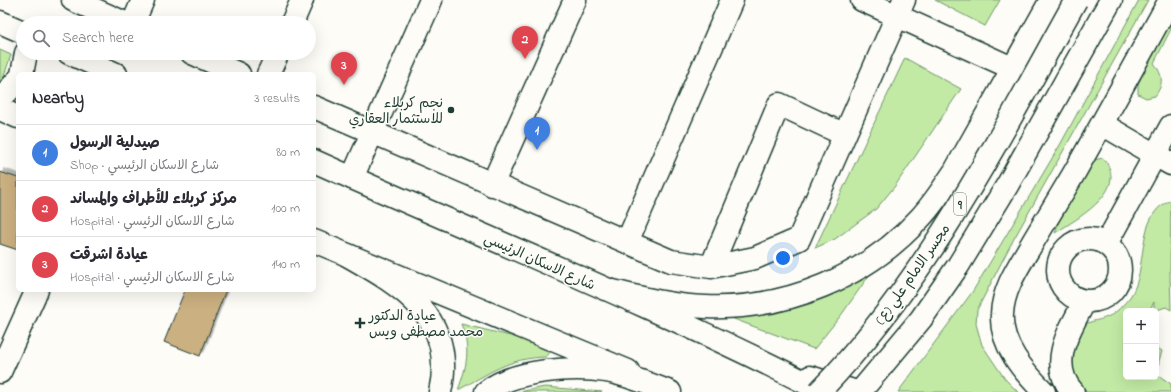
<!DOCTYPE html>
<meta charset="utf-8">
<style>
body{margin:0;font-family:"Indie Flower","Playpen Sans Arabic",sans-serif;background:#f7f7f7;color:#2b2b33}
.controls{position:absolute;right:12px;bottom:12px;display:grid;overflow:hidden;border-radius:6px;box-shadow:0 4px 16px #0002}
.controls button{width:36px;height:36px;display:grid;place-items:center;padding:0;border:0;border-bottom:1px solid #e1e1e2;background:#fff;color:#2b2b33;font:20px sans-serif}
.you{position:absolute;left:783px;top:258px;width:14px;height:14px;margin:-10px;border:3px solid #fff;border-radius:50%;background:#1a73e8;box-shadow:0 0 0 6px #1a73e833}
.badge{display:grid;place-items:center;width:26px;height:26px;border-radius:50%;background:#1f3d34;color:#fff;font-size:13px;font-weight:700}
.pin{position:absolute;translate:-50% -33px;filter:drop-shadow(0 1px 2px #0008)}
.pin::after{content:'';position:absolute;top:21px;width:14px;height:12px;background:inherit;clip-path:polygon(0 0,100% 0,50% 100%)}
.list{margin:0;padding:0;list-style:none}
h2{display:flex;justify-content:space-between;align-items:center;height:52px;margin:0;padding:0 16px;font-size:17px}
h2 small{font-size:13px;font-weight:400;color:#7c7c81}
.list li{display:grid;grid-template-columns:26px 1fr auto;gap:12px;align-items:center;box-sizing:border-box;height:56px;padding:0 16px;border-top:1px solid #e1e1e2}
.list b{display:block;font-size:15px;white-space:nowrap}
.list p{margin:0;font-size:13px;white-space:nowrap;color:#7c7c81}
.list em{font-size:13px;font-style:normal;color:#7c7c81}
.icon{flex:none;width:22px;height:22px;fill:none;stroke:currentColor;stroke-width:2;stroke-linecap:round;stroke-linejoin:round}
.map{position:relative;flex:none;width:1171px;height:392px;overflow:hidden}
.search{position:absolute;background:#fff;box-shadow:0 4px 16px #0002;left:16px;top:16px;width:300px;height:44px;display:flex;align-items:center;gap:10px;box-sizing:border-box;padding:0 14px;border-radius:22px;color:#7c7c81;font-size:15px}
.panel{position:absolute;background:#fff;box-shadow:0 4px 16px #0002;left:16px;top:72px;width:300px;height:220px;border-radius:6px}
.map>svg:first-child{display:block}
.green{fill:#c2eaa5;stroke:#70946c}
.building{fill:#cbb081;stroke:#1f3d34;filter:url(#shadow)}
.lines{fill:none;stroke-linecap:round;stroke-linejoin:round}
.minor-casing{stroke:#1f3d34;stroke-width:25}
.major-casing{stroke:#1f3d34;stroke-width:25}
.highway-casing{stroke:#1f3d34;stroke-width:25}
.minor{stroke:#fdfcf7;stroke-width:22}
.major{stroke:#fdfcf7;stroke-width:22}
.highway{stroke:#fdfcf7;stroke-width:22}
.highway-bridge-casing{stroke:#1f3d34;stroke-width:25;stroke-linecap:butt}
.highway-bridge{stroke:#fdfcf7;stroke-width:22}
.poi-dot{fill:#1f3d34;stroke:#fdfcf7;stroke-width:1.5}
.labels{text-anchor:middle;stroke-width:3;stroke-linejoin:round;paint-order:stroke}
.shield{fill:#fdfcf7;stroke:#62766e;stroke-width:1}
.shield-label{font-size:13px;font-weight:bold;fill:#1f3d34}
.poi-label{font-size:14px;fill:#1f3d34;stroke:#fdfcf7;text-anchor:end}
.street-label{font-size:14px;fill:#1f3d34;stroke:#fdfcf7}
</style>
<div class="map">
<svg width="1171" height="392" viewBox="0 0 1171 392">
<defs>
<filter id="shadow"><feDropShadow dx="3.5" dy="-3.5" stdDeviation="0" flood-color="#0004"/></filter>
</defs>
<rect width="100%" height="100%" fill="#fdfcf7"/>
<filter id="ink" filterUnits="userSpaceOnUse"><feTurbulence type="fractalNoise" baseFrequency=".025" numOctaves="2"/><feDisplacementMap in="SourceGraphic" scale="8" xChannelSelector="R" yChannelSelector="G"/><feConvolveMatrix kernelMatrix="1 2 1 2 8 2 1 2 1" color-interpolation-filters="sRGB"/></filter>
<g filter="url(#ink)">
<path class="green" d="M935,0H1000L985,26Z
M1139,0H1148L1011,244L977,310L976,324L982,345L1005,379L1018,392H898L973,291L1060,145Z
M1171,14V29L1154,63C1163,75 1164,84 1155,96L1146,98L1138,94V84Z
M0,50L11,55L1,85H0Z
M905,58L961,89L895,186L876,209L835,239L815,248Z
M1103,158C1131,190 1078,218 1055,233L1062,211L1089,161Z
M1171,200L1170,274L1171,310L1166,307L1154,311V302L1149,311H1126V377H1156V347L1162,351L1159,361L1158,375L1171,384V392H1087L1078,386L1069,368C1072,357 1074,343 1079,332C1086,319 1097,322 1107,317C1116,314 1124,304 1130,297C1149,271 1134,214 1171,200Z
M870,274L842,314L814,349L731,318C780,311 828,301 870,274Z
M461,324L531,341L551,351L546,357C508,358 490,373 458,390C467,366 471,349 461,324Z
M545,387L602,392H518Z"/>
<path class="building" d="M0,172L18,178V250L0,244Z
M185,290H226L200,356L164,342Z"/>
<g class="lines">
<g class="minor-casing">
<path id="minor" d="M73,0L125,23
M862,0L1012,68
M133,23L143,0
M292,23L302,0
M192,53L239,74
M268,74L278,53
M314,107L671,261L711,267L755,258L799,239L904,0
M1155,155L1171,164
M352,178L431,0
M492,185L575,0
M1058 270a31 31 0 1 1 62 0a31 31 0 1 1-62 0Z
M627,242L732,0
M1106,244L1171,126
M711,267L779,104L845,135
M0,372L37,290"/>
</g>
<g class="major-casing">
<path id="major" d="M0,22L23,32
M69,53L116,74
M22,74L26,53
M0,95L7,92L18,80
M0,109L18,117
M1102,124L1155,155
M314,161C484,237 658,307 824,392
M314,241L628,371
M605,289C638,297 672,306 706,307C786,310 867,277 921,217C934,203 944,187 955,171L1051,0
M810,377L856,392
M1044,392C1024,372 1000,345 1002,314C1003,287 1021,263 1034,240C1047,218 1060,197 1073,175C1106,117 1138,58 1170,0
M1073,392C1047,364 1070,329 1085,301"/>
</g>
<g class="highway-casing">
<path id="highway" d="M347,255C402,286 457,318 440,392
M486,392C512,370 573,366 606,371C628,375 649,384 670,392
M860,392L921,319L958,266L1008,184L1111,0"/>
</g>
<use href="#minor" class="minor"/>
<use href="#major" class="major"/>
<use href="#highway" class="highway"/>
<g class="highway-bridge-casing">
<path id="highway-bridge" d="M819,392C928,279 1000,136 1076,0"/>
</g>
<use href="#highway-bridge" class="highway-bridge"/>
</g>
</g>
<g class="poi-dot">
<circle cx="451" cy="110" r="4"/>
<path d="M358 317h4v4h4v4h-4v4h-4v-4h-4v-4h4z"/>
</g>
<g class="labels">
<rect class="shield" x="954" y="193" width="12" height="22" rx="3"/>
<g class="shield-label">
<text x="960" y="209">9</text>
</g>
<g class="poi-label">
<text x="443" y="107">نجم كربلاء<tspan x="443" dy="16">للاستثمار العقاري</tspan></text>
<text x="369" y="320" text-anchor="start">عيادة الدكتور<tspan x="369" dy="16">محمد مصطفى ويس</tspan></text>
</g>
<g class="street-label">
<text transform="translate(540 261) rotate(24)" y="5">شارع الاسكان الرئيسي</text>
<text transform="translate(912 274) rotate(-55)" y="5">مجسر الامام علي (ع)</text>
</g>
</g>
</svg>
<div class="controls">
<button>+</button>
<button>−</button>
</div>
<div class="you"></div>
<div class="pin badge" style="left:537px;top:150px;background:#3f7fe0">1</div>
<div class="pin badge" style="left:525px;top:59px;background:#e0444e">2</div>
<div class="pin badge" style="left:344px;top:85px;background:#e0444e">3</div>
<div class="search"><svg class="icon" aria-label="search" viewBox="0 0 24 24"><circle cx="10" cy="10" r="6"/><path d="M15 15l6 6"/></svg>Search here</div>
<section class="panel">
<h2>Nearby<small>3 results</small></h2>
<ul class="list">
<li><span class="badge" style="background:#3f7fe0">1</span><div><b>صيدلية الرسول</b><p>Shop · شارع الاسكان الرئيسي</p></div><em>80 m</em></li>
<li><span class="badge" style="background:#e0444e">2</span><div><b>مركز كربلاء للأطراف والمساند</b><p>Hospital · شارع الاسكان الرئيسي</p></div><em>100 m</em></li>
<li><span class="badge" style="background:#e0444e">3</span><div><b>عيادة اشرقت</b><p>Hospital · شارع الاسكان الرئيسي</p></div><em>140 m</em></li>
</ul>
</section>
</div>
